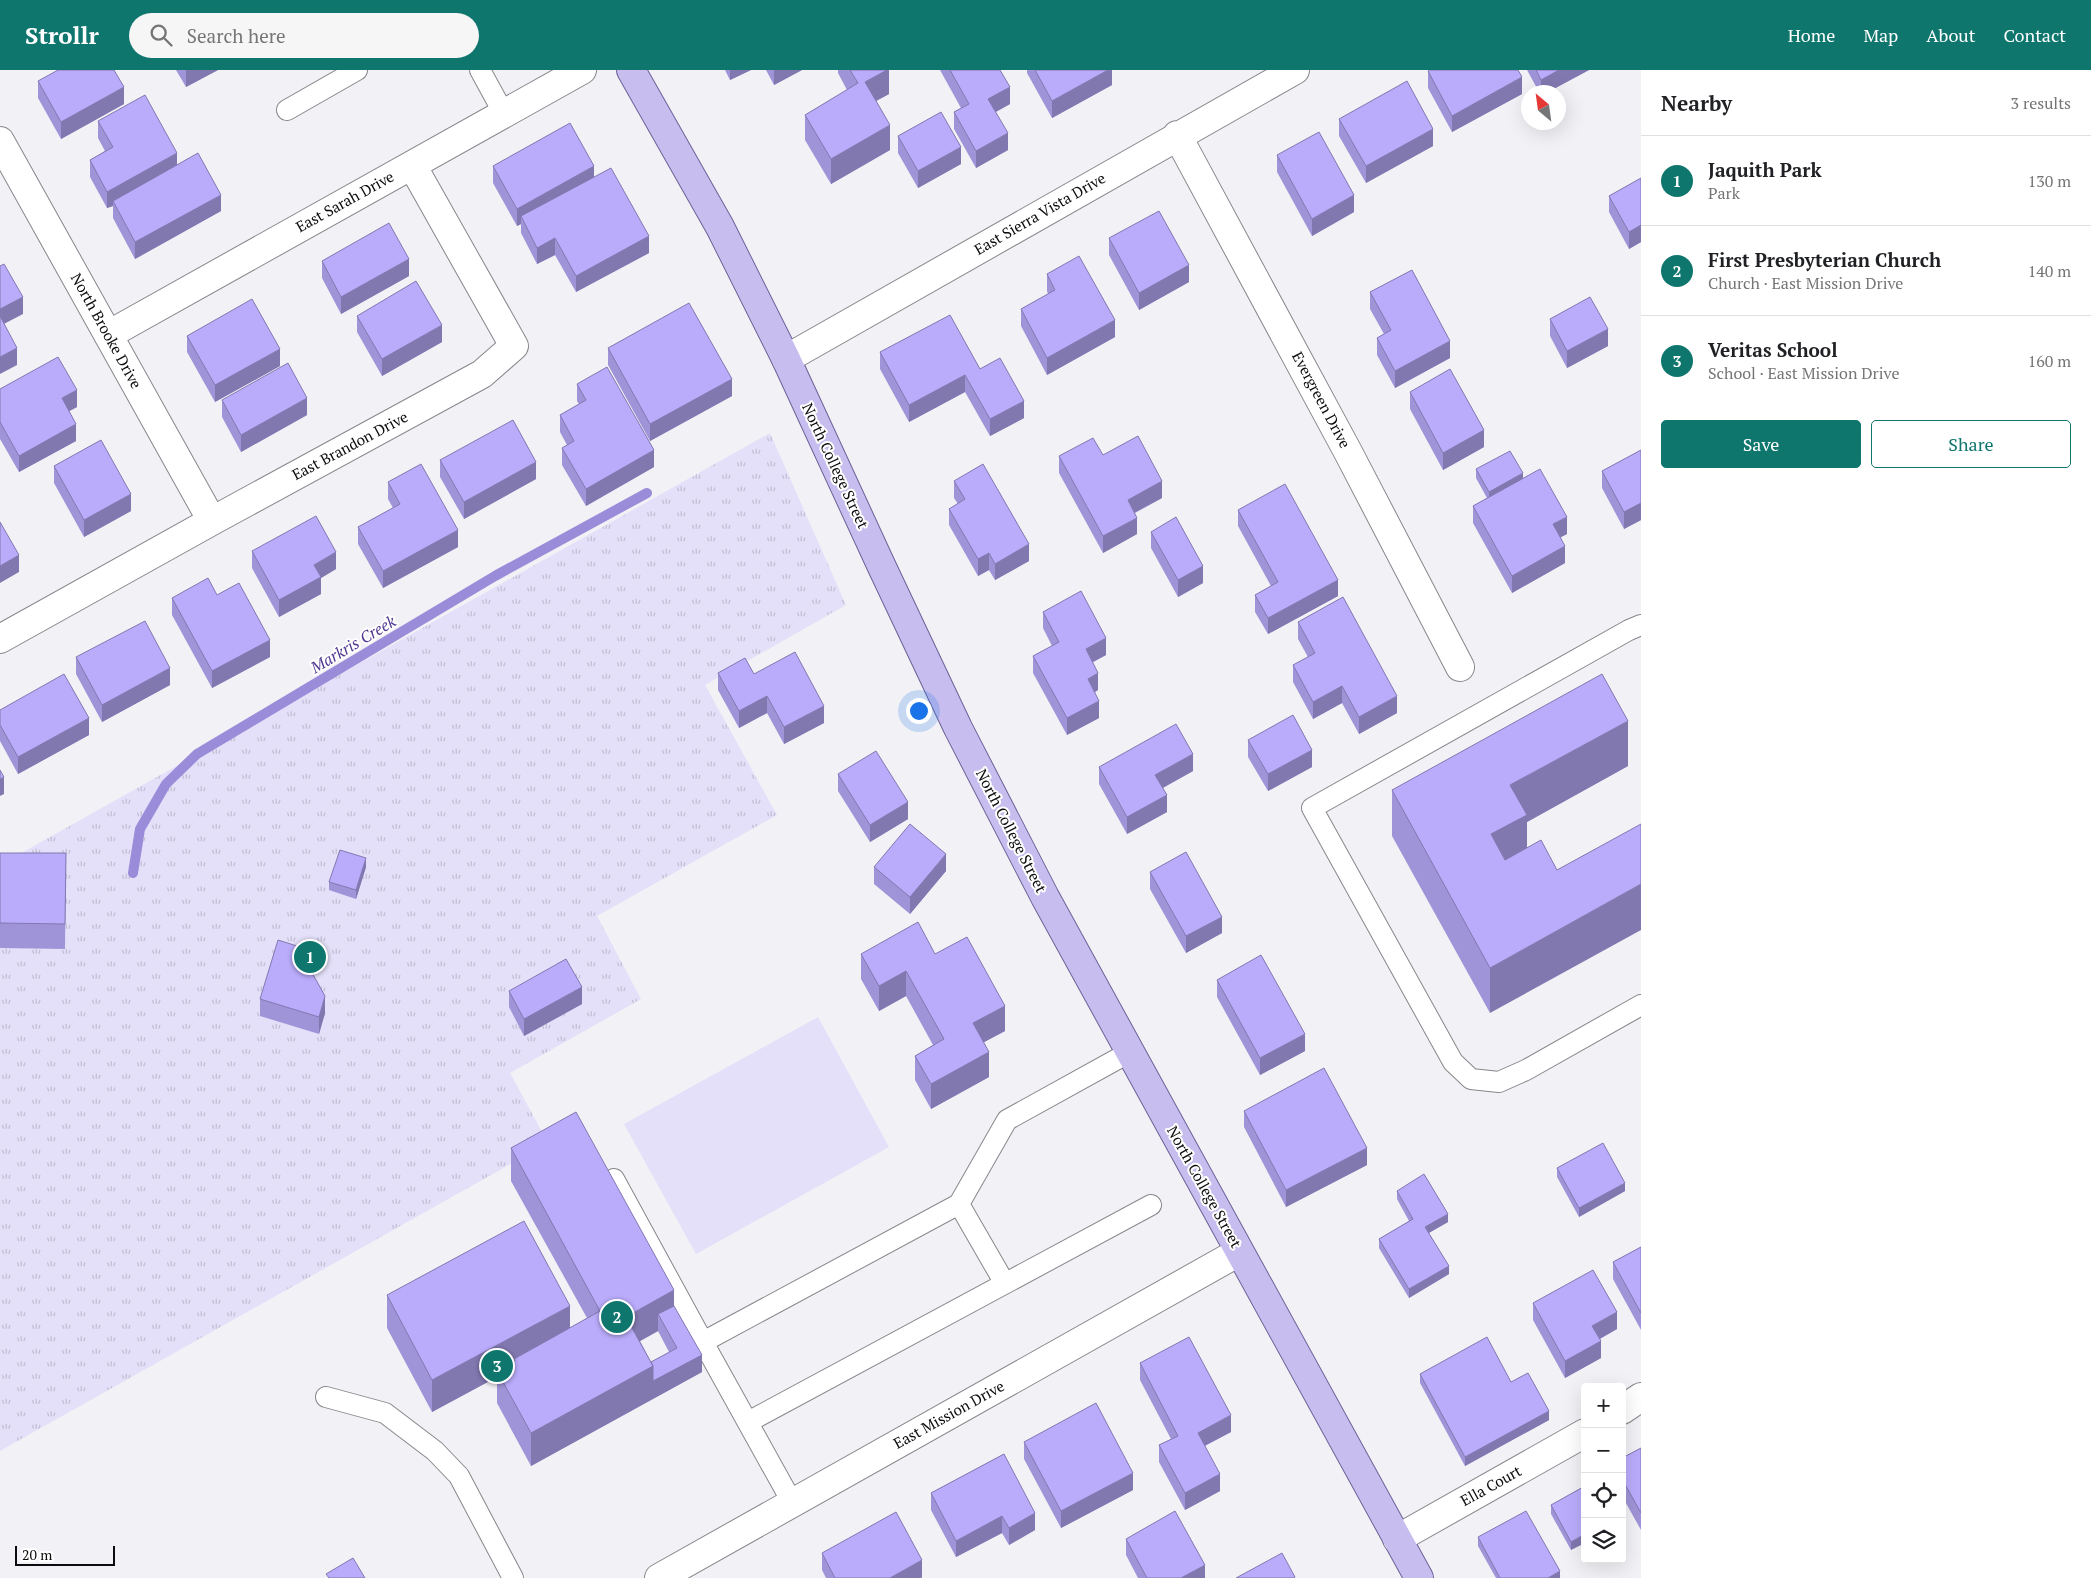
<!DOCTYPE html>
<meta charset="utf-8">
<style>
body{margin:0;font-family:"PT Serif",serif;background:#f6f6f6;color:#202124}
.controls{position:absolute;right:15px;bottom:15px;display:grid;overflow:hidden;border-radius:5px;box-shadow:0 5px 20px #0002}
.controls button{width:45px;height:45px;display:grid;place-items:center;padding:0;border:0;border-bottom:1px solid #e0e0e0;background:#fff;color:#202124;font:25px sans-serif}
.compass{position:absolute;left:1521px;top:15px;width:45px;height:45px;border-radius:50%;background:#fff;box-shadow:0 5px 20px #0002;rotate:331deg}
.scale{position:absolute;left:15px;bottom:12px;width:100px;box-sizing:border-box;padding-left:5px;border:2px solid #0c0b0d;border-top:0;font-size:14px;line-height:18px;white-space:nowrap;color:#0c0b0d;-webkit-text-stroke:4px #fff;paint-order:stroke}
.you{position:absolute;left:918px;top:640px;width:18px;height:18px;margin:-12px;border:4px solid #fff;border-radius:50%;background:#1a73e8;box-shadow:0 0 0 8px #1a73e833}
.badge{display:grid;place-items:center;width:32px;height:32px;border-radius:50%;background:#0f766e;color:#fff;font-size:16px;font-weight:700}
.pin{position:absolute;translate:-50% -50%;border:2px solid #fff;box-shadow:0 1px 5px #0006}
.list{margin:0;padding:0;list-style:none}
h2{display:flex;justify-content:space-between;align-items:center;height:65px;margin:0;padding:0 20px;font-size:21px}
h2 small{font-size:16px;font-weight:400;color:#757577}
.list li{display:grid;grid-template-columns:32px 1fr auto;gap:15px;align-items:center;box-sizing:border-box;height:90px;padding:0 20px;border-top:1px solid #e0e0e0}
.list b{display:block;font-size:19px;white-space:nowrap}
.list p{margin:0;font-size:16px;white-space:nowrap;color:#757577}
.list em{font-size:16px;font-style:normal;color:#757577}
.actions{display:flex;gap:10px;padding:15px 20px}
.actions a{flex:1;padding:11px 0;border:1px solid #0f766e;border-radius:5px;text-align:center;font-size:18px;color:#0f766e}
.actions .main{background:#0f766e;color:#fff}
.icon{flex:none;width:28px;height:28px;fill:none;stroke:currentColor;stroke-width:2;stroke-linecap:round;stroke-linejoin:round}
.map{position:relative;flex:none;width:1641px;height:1508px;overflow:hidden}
header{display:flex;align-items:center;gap:30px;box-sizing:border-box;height:70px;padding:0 25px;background:#0f766e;color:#fff}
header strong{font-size:24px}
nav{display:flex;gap:28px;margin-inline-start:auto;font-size:18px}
.search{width:350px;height:45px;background:#f6f6f6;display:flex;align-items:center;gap:12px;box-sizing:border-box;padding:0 18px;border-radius:28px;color:#757577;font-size:19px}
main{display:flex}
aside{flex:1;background:#fff}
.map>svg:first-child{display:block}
.green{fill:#e4e0f9}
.park{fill:url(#park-tufts)}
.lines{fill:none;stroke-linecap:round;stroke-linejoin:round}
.stream{stroke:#9a8cd9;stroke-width:10}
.service-casing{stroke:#87878b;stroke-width:22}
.minor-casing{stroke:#87878b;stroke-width:30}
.primary-casing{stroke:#6d6297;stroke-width:30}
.service{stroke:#fff;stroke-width:20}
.minor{stroke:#fff;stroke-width:28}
.primary{stroke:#c7bdee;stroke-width:28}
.wall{fill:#a094d8;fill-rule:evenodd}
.shaded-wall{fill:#8278b0}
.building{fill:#baacfb;stroke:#8278b0}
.labels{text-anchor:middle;stroke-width:4;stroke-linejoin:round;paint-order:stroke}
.street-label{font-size:15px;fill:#0c0b0d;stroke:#fff}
.water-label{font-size:16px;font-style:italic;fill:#503791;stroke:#fff}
</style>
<header>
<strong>Strollr</strong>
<div class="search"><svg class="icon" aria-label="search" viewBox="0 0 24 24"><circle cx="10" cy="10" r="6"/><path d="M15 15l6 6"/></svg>Search here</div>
<nav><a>Home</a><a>Map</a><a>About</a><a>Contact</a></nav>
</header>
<main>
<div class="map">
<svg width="1641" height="1508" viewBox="0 0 1641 1508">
<defs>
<pattern id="park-tufts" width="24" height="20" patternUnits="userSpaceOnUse" patternTransform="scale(1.25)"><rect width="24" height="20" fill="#e4e0f9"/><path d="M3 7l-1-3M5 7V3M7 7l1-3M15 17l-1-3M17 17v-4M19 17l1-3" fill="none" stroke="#c2bfd4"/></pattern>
</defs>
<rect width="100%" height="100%" fill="#f2f1f6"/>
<path class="green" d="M818,947L889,1077L696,1184L624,1054Z"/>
<path class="park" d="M770,363L846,535L705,615L777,745L597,846L641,929L510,1003L548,1073L0,1381V795Z"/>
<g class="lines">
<path class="stream" d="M133,803L140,759L166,714L197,684L495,506L647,423"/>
<g class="service-casing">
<path id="service" d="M480,0L504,44
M287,40L357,0
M1641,555L1629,560L1312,738L1453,992L1471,1009L1499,1012L1526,1000L1641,935
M614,1109L703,1272
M959,1134L1004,1212
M326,1327L385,1343L435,1381L459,1406L513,1508
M748,1352L1151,1135
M793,1434L703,1272L959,1134L1007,1050L1130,982"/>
</g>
<g class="minor-casing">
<path id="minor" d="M1177,65L1348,382L1460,597
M0,71L212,451
M108,265L582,0
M786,289L1295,0
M0,569L212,451L482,304L514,276L412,95
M1622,1340L1641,1327
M1397,1469L1585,1363
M659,1508L1239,1182"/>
</g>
<g class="primary-casing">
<path id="primary" d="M631,0L720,157L786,289L881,495L958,658L1045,827L1419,1508"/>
</g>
<use href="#service" class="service"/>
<use href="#minor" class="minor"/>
<use href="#primary" class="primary"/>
</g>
<path class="wall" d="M176,0H218L186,17Z
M725,0H751L730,10Z
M766,0H802L774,15Z
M838,0H889V24L876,31L890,80L831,114L805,70V45L847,20L838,3Z
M940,0H1000L1010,34L996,42L1008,80L976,98L954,59V42L961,38Z
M1027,0H1112V15L1052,48L1027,3Z
M1527,0H1589L1548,22H1539Z
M1428,1L1522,24L1452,62L1428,18Z
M38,11L124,34L61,69L38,28Z
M1339,49L1433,76L1366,113L1339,66Z
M98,51L177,95L221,141L135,189L113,148V136L107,138L90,107V90L105,81L98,68Z
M898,66L961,94L918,118L898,83Z
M1277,85L1354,142L1312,166L1277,102Z
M493,96L594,107L649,183L576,222L555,185L537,194L521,163V154L517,156L493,113Z
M1641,108V172L1629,179L1609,142V126Z
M1109,168L1189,212L1139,240L1109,185Z
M322,191L409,206L341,244L322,208Z
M1047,204L1115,267L1047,305L1021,256V239L1048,224L1047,221Z
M1370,222L1450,288L1395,318L1377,285V268L1384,264L1370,239Z
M357,246L442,272L382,306L357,262Z
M1550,249L1608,276L1567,298L1550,266Z
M187,266L280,296L215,332L187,282Z
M608,278L732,326L650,371L608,295Z
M880,282L980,299L1024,348L990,366L965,322L909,352L880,299Z
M577,314L654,397L586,436L562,395V378L567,375L560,362V345L579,334L577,331Z
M0,319L77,337L69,341L76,371L19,402L0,369Z
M1410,322L1484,377L1443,400L1410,339Z
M222,330L307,345L241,382L222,347Z
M1641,380V450L1624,459L1602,418V401Z
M1103,385L1162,428L1135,443L1137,464L1103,483L1059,403V386Z
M440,390L536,409L464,449L440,407Z
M54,396L131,441L84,467L54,413Z
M1476,399L1523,408L1567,464L1561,467L1565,493L1512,523L1473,453V436L1487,428L1476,408Z
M954,411L1029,491L995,510L989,500L978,506L949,455V439L958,434L954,428Z
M388,412L458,477L383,518L358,474V457L393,438L388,429Z
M1238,440L1338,526L1268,564L1255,542V525L1271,516L1238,456Z
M1151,462L1203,513L1178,527L1151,478Z
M252,481L336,499L321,508V524L279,547L252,498Z
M217,525L270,587L212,618L172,545V528Z
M1043,542L1106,585L1092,592L1098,620L1095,622L1099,648L1067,665L1033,603V586L1052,576L1043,558Z
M1298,552L1397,643L1359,664L1342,633L1313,649L1293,612V595L1308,587L1298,569Z
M76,587L170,615L102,652L76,604Z
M718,603L754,604L824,653L784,674L767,643L739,658L718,620Z
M0,640L89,665L18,704L0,671Z
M1248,670L1312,697L1268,721L1248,687Z
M1628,696L1527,752V778L1490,943L1392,766V720Z
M1099,697L1193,701L1163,718L1167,742L1127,764L1099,714Z
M838,704L908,749L870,772L838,721Z
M0,783H66L65,879L0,878Z
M366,797L356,829L329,820V812Z
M874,797L946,801L910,844L874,814Z
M1150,802L1222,863L1186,883L1150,819Z
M861,884H935L1005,961L984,972L989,1007L931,1039L915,1010V986L933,975L906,926L879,941L861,909Z
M1217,910L1305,981L1260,1005L1217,927Z
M509,921L582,934L524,966L509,937Z
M260,929L325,943L319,964L260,946Z
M1244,1041L1367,1095L1286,1137L1244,1057Z
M511,1078L674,1236L702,1302L531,1396L497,1333V1307L432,1342L387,1258V1225L570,1258L587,1248L511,1111ZM658,1261L669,1282L651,1292L640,1271Z
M1557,1098L1625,1121L1579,1147L1557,1107Z
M1397,1121L1448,1152L1429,1163L1449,1204L1409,1228L1379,1178V1169L1409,1151L1397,1129Z
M1641,1177V1260L1613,1209V1192Z
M1533,1233L1617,1259L1600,1269L1601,1288L1565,1308L1533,1250Z
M1140,1293L1231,1362L1205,1376L1220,1421L1185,1440L1159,1392V1375L1171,1369L1140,1310Z
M1420,1304L1511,1312L1549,1350L1465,1396L1420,1313Z
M1024,1372L1133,1420L1061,1458L1024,1389Z
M1641,1378V1460L1622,1426V1388Z
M1004,1384L1035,1460L1009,1475L1002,1463L956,1487L931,1440V1423Z
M1585,1416L1571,1480L1551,1444V1435Z
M1478,1467L1560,1508H1496L1478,1476Z
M1126,1469L1205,1508H1138L1126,1485Z
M822,1483L922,1507L921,1508H826L822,1500Z"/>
<path class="shaded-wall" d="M186,0H218L186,17Z
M730,0H751L730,10Z
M774,0H802L774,15Z
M887,0H889V24L865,37V12Z
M1108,0H1112V15L1052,48V31Z
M1559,0H1589L1548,22H1541V10Z
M1522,7V24L1452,62V46Z
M124,17V34L61,69V52Z
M1010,17V34L988,46V29Z
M890,55V80L831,114V89Z
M1433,59V76L1366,113V96Z
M1008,63V80L976,98V81Z
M961,77V94L918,118V101Z
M177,83V100L113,131V136L107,138V122Z
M594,96V113L521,146V154L517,156V139Z
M221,125V141L135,189V172Z
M1354,125V142L1312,166V149Z
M1641,155V172L1629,179V162Z
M649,166V183L576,222V206Z
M555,168V185L537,194V178Z
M409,189V206L341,244V227Z
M1189,195V212L1139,240V223Z
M23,227V244L0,256V239Z
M1115,250V267L1047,305V288Z
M442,255V272L382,306V289Z
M1608,259V276L1567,298V281Z
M1450,271V288L1395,318V301Z
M17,278V295L0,304V287Z
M280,279V296L215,332V315Z
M965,305V322L909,352V335Z
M732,309V326L650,371V354Z
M77,320V337L62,345V328Z
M307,328V345L241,382V365Z
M1024,331V348L990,366V349Z
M76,354V371L19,402V386Z
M1484,360V377L1443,400V383Z
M654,380V397L586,436V419Z
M536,392V409L464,449V432Z
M1523,403V412L1489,431V422Z
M1162,411V428L1128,446V430Z
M131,424V441L84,467V450Z
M1641,433V450L1624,459V442Z
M1567,447V464L1553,471V454Z
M1137,448V464L1103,483V466Z
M458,460V477L383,518V501Z
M1029,474V491L995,510V494Z
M1565,476V493L1512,523V506Z
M336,482V499L321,508V524L279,547V530L314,495Z
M989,483V500L978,506V489Z
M19,485V502L0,513V496Z
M1203,496V513L1178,527V510Z
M1338,510V526L1268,564V548Z
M1106,568V585L1086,596V579Z
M270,570V587L212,618V601Z
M170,598V615L102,652V635Z
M1098,603V620L1088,626V609Z
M1342,616V633L1313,649V632Z
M767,626V643L739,658V641Z
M1397,626V643L1359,664V647Z
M1099,631V648L1067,665V648Z
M824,636V653L784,674V657Z
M89,648V665L18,704V687Z
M1628,651V696L1527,752V791L1491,810V764L1510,715Z
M1312,680V697L1268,721V704Z
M1193,684V701L1155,722V705Z
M4,707V724L0,726V709Z
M1167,725V742L1127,764V747Z
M908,732V749L870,772V755Z
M946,784V801L910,844V827Z
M366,788V797L356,829V820Z
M1641,814V860L1490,943V898Z
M1222,847V863L1186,883V866Z
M906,901V926L879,941V916Z
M582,917V934L524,966V949Z
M325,926V943L319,964V947Z
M1005,936V961L973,978V953Z
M1305,964V981L1260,1005V988Z
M989,982V1007L931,1039V1014Z
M1367,1078V1095L1286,1137V1120Z
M1625,1113V1121L1579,1147V1138Z
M1448,1144V1152L1425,1165V1157Z
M1449,1196V1204L1409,1228V1219Z
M674,1220V1253L658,1244V1261L626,1279V1247Z
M570,1236V1268L515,1291L514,1289V1298L497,1301V1307L432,1342V1310Z
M1617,1242V1259L1592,1273V1256Z
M1601,1271V1288L1565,1308V1291Z
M702,1285V1302L531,1396V1363L653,1296Z
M1549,1341V1350L1465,1396V1387Z
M1231,1345V1362L1198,1379V1363Z
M1133,1403V1420L1061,1458V1441Z
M1220,1404V1421L1185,1440V1423Z
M1035,1443V1460L1009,1475V1458Z
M1002,1446V1463L956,1487V1471Z
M1585,1464V1473L1571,1480V1472Z
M922,1490V1507L921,1508H890Z
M1205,1495V1508H1181Z
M1560,1501V1508H1548Z"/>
<path class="building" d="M58,0H114L124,17L61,52L38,11Z
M850,0H887L865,12L890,55L831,89L805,45L858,13Z
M950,0H1000L1010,17L988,29L1008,63L976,81L954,42L969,34Z
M1035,0H1108L1052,31Z
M1430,0H1518L1522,7L1452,46L1428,1Z
M1536,0H1559L1541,10Z
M1407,11L1433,59L1366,96L1339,49Z
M145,25L177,83L107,122L90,90L113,77L98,51Z
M941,42L961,77L918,101L898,66Z
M570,53L594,96L517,139L493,96Z
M1319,62L1354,125L1312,149L1277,85Z
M198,83L221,125L135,172L113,131Z
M611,98L649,166L576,206L555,168L537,178L521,146Z
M1641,108V155L1629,162L1609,126Z
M1159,141L1189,195L1139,223L1109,168Z
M389,153L409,189L341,227L322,191Z
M1079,186L1115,250L1047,288L1021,239L1055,220L1047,204Z
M4,194L23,227L0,239V196Z
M1412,200L1450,271L1395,301L1377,268L1391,260L1370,222Z
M416,211L442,255L382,289L357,246Z
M1590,227L1608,259L1567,281L1550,249Z
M252,229L280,279L215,315L187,266Z
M689,233L732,309L650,354L608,278Z
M950,245L980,299L1000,288L1024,331L990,349L965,305L909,335L880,282Z
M0,246L17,278L0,287Z
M58,287L77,320L62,328L76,354L19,386L0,352V319Z
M288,293L307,328L241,365L222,330Z
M607,297L654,380L586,419L562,378L574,371L560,345L586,330L577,314Z
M1450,299L1484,360L1443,383L1410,322Z
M513,350L536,392L464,432L440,390Z
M1138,366L1162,411L1128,430L1137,448L1103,466L1059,386L1093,368L1103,385Z
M101,370L131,424L84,450L54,396Z
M1641,380V433L1624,442L1602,401Z
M1510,381L1523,403L1489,422L1476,399Z
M421,394L458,460L383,501L358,457L400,434L388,412Z
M983,394L1029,474L995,494L989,483L978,489L949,439L965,429L954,411Z
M1540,399L1567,447L1553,454L1565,476L1512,506L1473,436Z
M1285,414L1338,510L1268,548L1255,525L1278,512L1238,440Z
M316,446L336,482L314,495L321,507L279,530L252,481Z
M1176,447L1203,496L1178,510L1151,462Z
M0,452L19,485L0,496Z
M208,508L217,525L239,513L270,570L212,601L172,528Z
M1081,521L1106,568L1086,579L1098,603L1088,609L1099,631L1067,648L1033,586L1059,572L1043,542Z
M1343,527L1397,626L1359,647L1342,616L1313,632L1293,595L1315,583L1298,552Z
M145,551L170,598L102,635L76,587Z
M795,582L824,636L784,657L767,626L739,641L718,603L745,588L754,604Z
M64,604L89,648L18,687L0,655V640Z
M1602,604L1628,651L1510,715L1527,745L1491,764L1505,790L1541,770L1557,800L1641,754V814L1490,898L1392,720Z
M1293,645L1312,680L1268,704L1248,670Z
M1176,654L1193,684L1155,705L1167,725L1127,747L1099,697Z
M876,681L908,732L870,755L838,704Z
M0,700L4,707L0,709Z
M910,754L946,784L910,827L874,797Z
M340,780L366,788L356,820L329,812Z
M1186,782L1222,847L1186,866L1150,802Z
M0,783H66L65,854L0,853Z
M918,852L935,884L967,867L1005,936L973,953L989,982L931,1014L915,986L944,969L906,901L879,916L861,884Z
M278,870L297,876L325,926L319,947L260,929Z
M1261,885L1305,964L1260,988L1217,910Z
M566,889L582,917L524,949L509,921Z
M1324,998L1367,1078L1286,1120L1244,1041Z
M576,1042L674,1220L626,1247L653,1296L531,1363L497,1301L515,1291L514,1289L600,1241L511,1078Z
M1603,1073L1625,1113L1579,1138L1557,1098Z
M1424,1104L1448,1144L1425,1157L1449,1196L1409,1219L1379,1169L1413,1149L1397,1121Z
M524,1151L570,1236L432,1310L387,1225Z
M1641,1177V1243L1613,1192Z
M1593,1200L1617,1242L1592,1256L1601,1271L1565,1291L1533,1233Z
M674,1236L702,1285L653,1311V1296L651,1292L677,1278L658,1244Z
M1189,1267L1231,1345L1198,1363L1220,1404L1185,1423L1159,1375L1178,1366L1140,1293Z
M1487,1267L1511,1312L1528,1303L1549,1341L1465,1387L1420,1304Z
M1096,1333L1133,1403L1061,1441L1024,1372Z
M1641,1378V1443L1622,1409V1388Z
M1004,1384L1035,1443L1009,1458L1002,1446L956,1471L931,1423Z
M1585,1416V1464L1571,1472L1551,1435Z
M1175,1441L1205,1495L1181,1508H1147L1126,1469Z
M1526,1441L1560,1501L1548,1508H1500L1478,1467Z
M896,1442L922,1490L890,1508H835L822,1483Z
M1282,1483L1295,1507L1294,1508H1236Z
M353,1488L365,1508H329L326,1504Z"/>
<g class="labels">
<g class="street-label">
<text transform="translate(345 132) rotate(-29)" y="5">East Sarah Drive</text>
<text transform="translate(1040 144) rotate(-30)" y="5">East Sierra Vista Drive</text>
<text transform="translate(106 261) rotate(61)" y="5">North Brooke Drive</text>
<text transform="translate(1321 330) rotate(62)" y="5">Evergreen Drive</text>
<text transform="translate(350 376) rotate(-28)" y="5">East Brandon Drive</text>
<text transform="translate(835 396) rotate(65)" y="5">North College Street</text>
<text transform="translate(1011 761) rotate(63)" y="5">North College Street</text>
<text transform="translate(1204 1117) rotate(61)" y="5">North College Street</text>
<text transform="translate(949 1345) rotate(-29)" y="5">East Mission Drive</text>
<text transform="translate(1491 1416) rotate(-29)" y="5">Ella Court</text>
</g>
<g class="water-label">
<text transform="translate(353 574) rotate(-31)" y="6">Markris Creek</text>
</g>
</g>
</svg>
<div class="controls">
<button>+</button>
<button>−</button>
<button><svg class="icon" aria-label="locate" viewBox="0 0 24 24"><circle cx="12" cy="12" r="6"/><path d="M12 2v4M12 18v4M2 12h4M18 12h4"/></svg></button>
<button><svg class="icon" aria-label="layers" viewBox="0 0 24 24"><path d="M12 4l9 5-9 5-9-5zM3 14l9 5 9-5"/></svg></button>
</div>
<svg class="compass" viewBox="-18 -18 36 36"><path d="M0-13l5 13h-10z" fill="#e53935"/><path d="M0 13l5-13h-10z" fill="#757577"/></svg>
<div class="scale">20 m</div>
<div class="you"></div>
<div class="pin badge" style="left:310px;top:887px">1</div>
<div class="pin badge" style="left:617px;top:1247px">2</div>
<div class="pin badge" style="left:497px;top:1296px">3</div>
</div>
<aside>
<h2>Nearby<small>3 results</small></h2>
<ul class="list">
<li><span class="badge">1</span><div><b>Jaquith Park</b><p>Park</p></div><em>130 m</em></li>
<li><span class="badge">2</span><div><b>First Presbyterian Church</b><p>Church · East Mission Drive</p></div><em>140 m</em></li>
<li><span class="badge">3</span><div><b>Veritas School</b><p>School · East Mission Drive</p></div><em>160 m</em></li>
</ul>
<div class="actions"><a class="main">Save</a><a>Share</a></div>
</aside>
</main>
